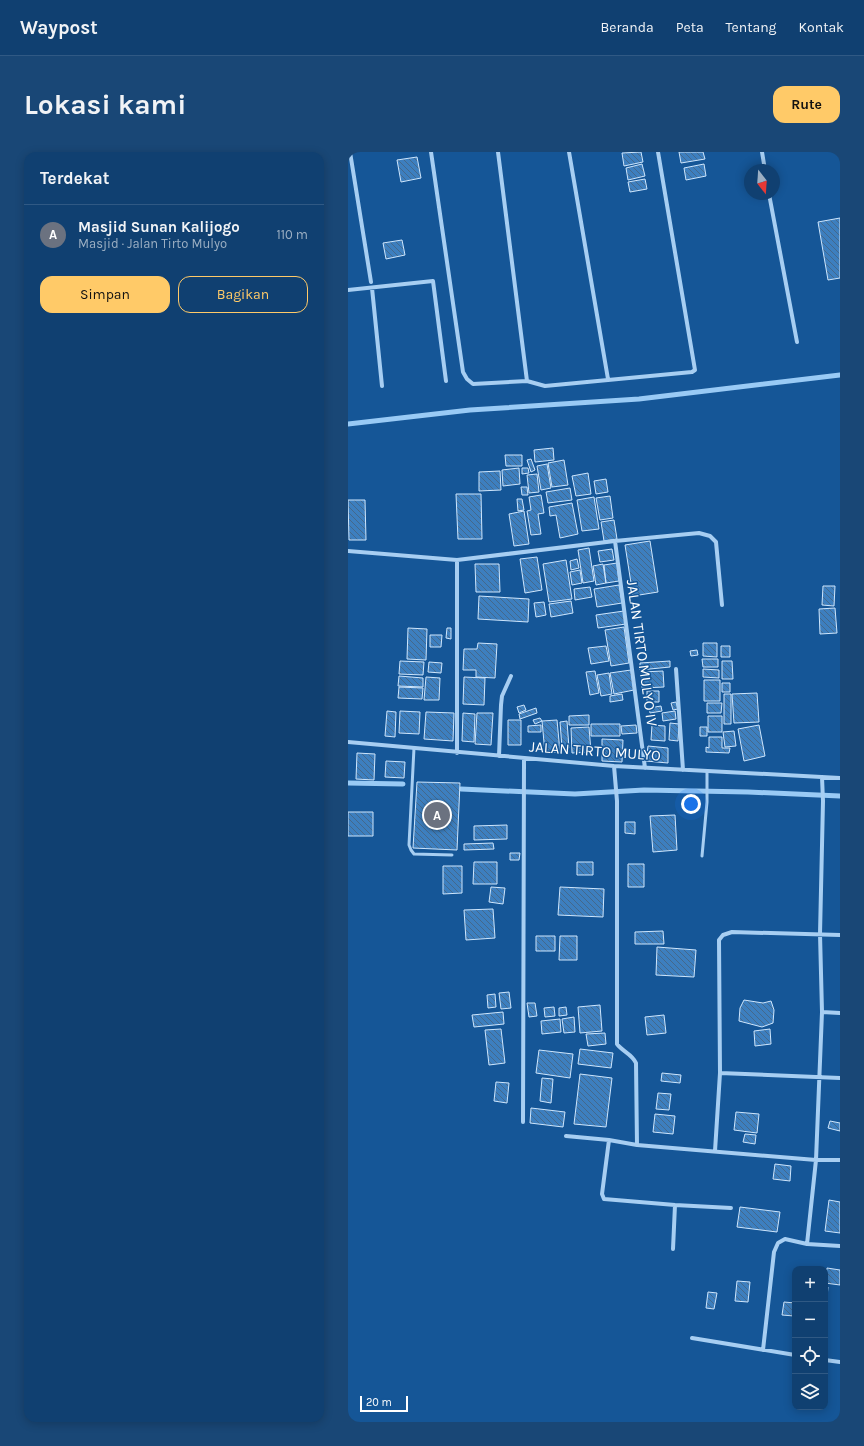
<!DOCTYPE html>
<html lang="id">
<meta charset="utf-8">
<style>
body{margin:0;font-family:Karla,sans-serif;background:#194776;color:#f1f3f6}
.controls{position:absolute;right:12px;bottom:12px;display:grid;overflow:hidden;border-radius:8px;box-shadow:0 2px 10px #0003}
.controls button{width:36px;height:36px;display:grid;place-items:center;padding:0;border:0;border-bottom:1px solid #305984;background:#104071;color:#f1f3f6;font:20px sans-serif}
.compass{position:absolute;left:396px;top:12px;width:36px;height:36px;border-radius:50%;background:#104071;box-shadow:0 2px 10px #0003;rotate:163deg}
.scale{position:absolute;left:12px;bottom:10px;width:48px;box-sizing:border-box;padding-left:4px;border:2px solid #fff;border-top:0;font-size:11px;line-height:14px;white-space:nowrap;color:#fff;-webkit-text-stroke:3px #155697;paint-order:stroke}
.you{position:absolute;left:343px;top:652px;width:14px;height:14px;margin:-10px;border:3px solid #fff;border-radius:50%;background:#1a73e8;box-shadow:0 0 0 6px #1a73e833}
.badge{display:grid;place-items:center;width:26px;height:26px;border-radius:50%;background:#ffca68;color:#fff;font-size:13px;font-weight:700}
.pin{position:absolute;translate:-50% -50%;border:2px solid #fff;box-shadow:0 1px 4px #0006}
.list{margin:0;padding:0;list-style:none}
h2{display:flex;justify-content:space-between;align-items:center;height:52px;margin:0;padding:0 16px;font-size:17px}
h2 small{font-size:13px;font-weight:400;color:#9cafc3}
.list li{display:grid;grid-template-columns:26px 1fr auto;gap:12px;align-items:center;box-sizing:border-box;height:60px;padding:0 16px;border-top:1px solid #305984}
.list b{display:block;font-size:15px;white-space:nowrap}
.list p{margin:0;font-size:13px;white-space:nowrap;color:#9cafc3}
.list em{font-size:13px;font-style:normal;color:#9cafc3}
.actions{display:flex;gap:8px;padding:12px 16px}
.actions a{flex:1;padding:9px 0;border:1px solid #ffca68;border-radius:12px;text-align:center;font-size:14px;color:#ffca68}
.actions .main{background:#ffca68;color:#111}
.icon{flex:none;width:22px;height:22px;fill:none;stroke:currentColor;stroke-width:2;stroke-linecap:round;stroke-linejoin:round}
.map{position:relative;flex:none;width:492px;height:1270px;overflow:hidden;border-radius:12px}
header{display:flex;align-items:center;gap:24px;box-sizing:border-box;height:56px;padding:0 20px;background:#104071;border-bottom:1px solid #305984}
header strong{font-size:19px}
nav{display:flex;gap:22px;margin-inline-start:auto;font-size:14px}
.intro{display:flex;align-items:center;justify-content:space-between;box-sizing:border-box;height:96px;padding:0 24px}
h1{margin:0;font-size:28px}
.button{padding:10px 18px;border-radius:12px;background:#ffca68;color:#111;font-size:14px;font-weight:700}
main{display:flex;gap:24px;padding:0 24px}
aside{flex:1;background:#104071;border-radius:12px;box-shadow:0 2px 10px #0003}
.map>svg:first-child{display:block}
.lines{fill:none;stroke-linecap:round;stroke-linejoin:round}
.stream{stroke:#99caf5;stroke-width:5}
.building{fill:url(#building-back-hatch);stroke:#cee6fd}
.lane{stroke:#a7cef2;stroke-width:3}
.street{stroke:#a7cef2;stroke-width:4}
.labels{text-anchor:middle;stroke-width:3;stroke-linejoin:round;paint-order:stroke}
.street-label{font-size:15px;fill:#fff;stroke:#155697}
</style>
<header>
<strong>Waypost</strong>
<nav><a>Beranda</a><a>Peta</a><a>Tentang</a><a>Kontak</a></nav>
</header>
<div class="intro"><h1>Lokasi kami</h1><a class="button">Rute</a></div>
<main>
<aside>
<h2>Terdekat<small></small></h2>
<ul class="list">
<li><span class="badge" style="background:#6b7280">A</span><div><b>Masjid Sunan Kalijogo</b><p>Masjid · Jalan Tirto Mulyo</p></div><em>110 m</em></li>
</ul>
<div class="actions"><a class="main">Simpan</a><a>Bagikan</a></div>
</aside>
<div class="map">
<svg width="492" height="1270" viewBox="0 0 492 1270">
<defs>
<pattern id="building-back-hatch" width="6" height="6" patternUnits="userSpaceOnUse"><rect width="6" height="6" fill="#3d7fbf"/><path d="M-1 5l2 2M0 0l6 6M5-1l2 2" fill="none" stroke="#44688b"/></pattern>
</defs>
<rect width="100%" height="100%" fill="#155697"/>
<g class="lines">
<path class="stream" d="M0,272L122,258L291,247L492,223
M0,631L55,632
M113,637L227,642L296,638L400,640L492,644"/>
</g>
<path class="building" d="M293,0L295,10L276,14L274,1Z
M331,0H355L357,7L333,11Z
M69,5L73,26L53,30L49,8Z
M294,12L297,24L280,28L278,16Z
M356,12L358,24L338,28L336,16Z
M297,27L299,37L282,40L280,30Z
M492,66V126L480,128L470,70Z
M54,88L57,103L38,107L35,91Z
M205,296L206,308L187,310L186,298Z
M157,303H174V314H158Z
M183,307L187,318L183,320L179,308Z
M216,308L220,333L204,335L200,311Z
M199,312L203,336L193,338L189,314Z
M171,316L172,332L155,334L154,318Z
M174,316H180L181,321L174,322Z
M152,319L153,338L131,339V320Z
M240,321L243,342L228,344L224,324Z
M189,322L191,340L181,341L179,323Z
M258,327L260,340L248,342L246,329Z
M173,335H179L180,343H174Z
M222,336L224,348L200,351L198,340Z
M108,342H133L134,387H110Z
M193,343L196,361L190,362L193,382L183,383L179,359L183,358L181,345Z
M262,344L265,366L252,368L248,346Z
M246,345L251,377L234,379L229,348Z
M169,347H174L176,358L170,359Z
M0,348H17L18,388H1Z
M224,351L230,382L212,386L208,363L202,364L201,355Z
M176,359L181,392L166,394L161,362Z
M266,368L269,387L256,389L253,370Z
M302,389L310,440L285,444L277,393Z
M241,396L246,429L235,431L230,398Z
M264,397L266,408L252,410L250,399Z
M189,405L194,438L177,441L172,407Z
M229,407L231,416L223,418L222,409Z
M218,408L224,447L201,450L195,412Z
M269,411L271,429L258,431L256,413Z
M127,412H151L152,440H128Z
M255,412L258,431L248,433L245,414Z
M232,418L234,431L224,433L222,420Z
M271,433L274,451L249,455L246,437Z
M475,434H487L486,454L474,453Z
M242,435L244,445L227,448L226,437Z
M131,444L181,447L180,470L130,467Z
M223,449L225,461L203,465L201,452Z
M196,450L198,463L188,465L186,451Z
M487,456L489,481L472,482L471,457Z
M276,459L278,472L250,476L248,463Z
M276,475L281,511L263,514L257,478Z
M60,476L79,477L78,508L59,507Z
M99,476H103V487L98,486Z
M82,483H94L93,495H82Z
M130,491L149,492L147,526L128,525V518H115L116,497H129Z
M355,491H369V505L355,504Z
M258,494L261,509L243,512L240,496Z
M373,494H382V505H373Z
M349,498L350,503L343,504L342,499Z
M354,507H370V515H355Z
M52,509L76,510L75,523L51,522Z
M322,509V515L292,518V511Z
M374,509H384L385,527H374Z
M81,510L94,511L93,521L80,520Z
M355,517L371,518V526L355,525Z
M283,518L286,538L266,542L262,521Z
M247,519L251,541L242,543L238,520Z
M315,519L316,535L294,536V520Z
M261,521L264,542L253,544L249,523Z
M51,524L75,526V535L50,534Z
M78,525L92,526L91,548H76Z
M116,525L137,526L136,553L115,552Z
M356,528H372V549H356Z
M374,531H382V540H374Z
M51,535L75,536L74,547L50,546Z
M299,539H311V550H299Z
M409,541L411,570L386,571L384,542Z
M274,542L275,548L262,550V544Z
M376,542H383V572H376Z
M328,550L330,557L325,558L323,551Z
M359,551H374L373,561H359Z
M176,553L178,558L171,561L169,555Z
M313,554L314,559L302,561L301,556Z
M188,556L189,561L172,567L171,562Z
M39,559L48,560L47,585L37,584Z
M52,559L72,560L71,582L51,581Z
M327,559L328,567L315,569L314,561Z
M78,560L106,561L105,589L76,587Z
M115,561L127,562L126,590L114,589Z
M129,561H145L143,593L127,592Z
M241,563V573H221V564Z
M360,564H374V580H360Z
M192,566L194,569L187,572L185,568Z
M160,568H173V593H160Z
M209,568L212,600L197,601L194,569Z
M219,569L221,596H214L212,570Z
M322,571L331,572L330,589L321,588Z
M243,572H272V584H243Z
M193,573V580H180V574Z
M288,573L289,581L274,582L273,574Z
M304,573L317,574V589L303,588Z
M411,573L417,604L396,609L390,577Z
M241,575L243,600L224,601L223,576Z
M352,575H359V584H352Z
M386,579L388,594L377,595L375,580Z
M361,585H374V596H382L381,601L358,600V595L361,596Z
M254,587L275,588L274,610L254,609Z
M300,594L320,596V611L298,609Z
M9,601L27,602L26,628L8,627Z
M38,609L57,610L56,626L37,625Z
M69,630L112,631L109,698L65,696Z
M0,660H25V684H0Z
M327,663L329,698L305,700L302,664Z
M277,670H287V682L277,681Z
M159,673V687L126,688V674Z
M145,691L146,697L116,698V692Z
M162,701H172L171,708H162Z
M126,710H149V732H125Z
M229,710H245V723H229Z
M280,712H296V735H280Z
M95,714H114V741L95,742Z
M143,735L157,736L155,752L141,750Z
M212,735L256,737L255,765L210,763Z
M145,757L147,786L118,788L116,758Z
M315,779L316,792H287V780Z
M188,784H207V799H188Z
M212,784H229V808H211Z
M309,795L348,798L346,825L308,823Z
M161,840L163,856L153,857L151,841Z
M147,842L148,855L140,856L139,843Z
M396,848L415,851L423,849L426,858L425,871L414,875L391,869L392,856Z
M179,851H187L189,864L181,865Z
M252,853L254,879L232,881L230,855Z
M206,855L207,864L197,865L196,856Z
M218,855L219,863L211,864V856Z
M155,860L156,872L126,875L124,863Z
M316,863L318,881L299,883L297,865Z
M226,865L227,880L216,881L214,867Z
M212,867L213,880L194,882L193,869Z
M153,877L157,911L141,913L137,878Z
M422,877L423,892L407,894L406,879Z
M257,881L258,892L240,894L238,882Z
M232,897L265,901L263,916L230,912Z
M191,898L225,902L222,926L188,921Z
M314,921L333,923L332,931L313,929Z
M232,922L264,926L258,975L226,972Z
M194,926L205,927L203,951L192,949Z
M148,930L161,931L159,951L146,949Z
M310,941L323,942L321,958L308,957Z
M183,956L217,960L215,975L182,971Z
M388,960L411,962L409,981L386,978Z
M307,962L327,964L325,982L305,980Z
M482,969L492,971V979L480,976Z
M397,982L408,983L407,992L395,990Z
M427,1012L443,1014L442,1029L425,1027Z
M481,1048L492,1050V1081L477,1079Z
M392,1055L432,1060L429,1080L389,1075Z
M479,1116L492,1118V1133L477,1131Z
M389,1129L402,1130L400,1150L387,1149Z
M477,1135H480L478,1155H477Z
M360,1140L369,1141L366,1157L358,1156Z
M436,1150L447,1151L446,1164L434,1163Z"/>
<g class="lines">
<path class="lane" d="M66,596L61,693L63,698L66,702L104,703
M354,704L359,650V619"/>
<path class="street" d="M2,0L23,130
M83,0L115,220L119,227L125,232L179,229L197,234L344,220L347,218L310,0
M150,0L179,229
M221,0L260,227
M414,0L417,18
M421,42L449,190
M24,136L34,234
M0,138L85,129L98,229
M267,389L297,616
M0,399L109,408L267,389L351,381L362,384L368,390L374,453
M109,408V601
M328,517L335,618
M0,590L266,614L492,626
M151,604L153,553L154,544L163,524
M266,614L269,649V892C275,900 284,902 288,911L289,993
M474,860L492,861
M372,921L492,926
M175,970L176,606
M218,984L261,988L289,993L468,1008H492
M261,988L254,1042L256,1047L327,1053L383,1056
M367,999L372,921L371,788L375,783L384,780L492,783
M459,1092L468,1008L474,860L472,782L475,649L474,625
M325,1097L327,1053
M344,1186L447,1203
M415,1198L426,1100L430,1091L437,1087L459,1092L492,1094
M477,1208L492,1210"/>
</g>
<g class="labels">
<g class="street-label">
<text transform="translate(294 501) rotate(82)" y="5">JALAN TIRTO MULYO IV</text>
<text transform="translate(247 599) rotate(4)" y="5">JALAN TIRTO MULYO</text>
</g>
</g>
</svg>
<div class="controls">
<button>+</button>
<button>−</button>
<button><svg class="icon" aria-label="locate" viewBox="0 0 24 24"><circle cx="12" cy="12" r="6"/><path d="M12 2v4M12 18v4M2 12h4M18 12h4"/></svg></button>
<button><svg class="icon" aria-label="layers" viewBox="0 0 24 24"><path d="M12 4l9 5-9 5-9-5zM3 14l9 5 9-5"/></svg></button>
</div>
<svg class="compass" viewBox="-18 -18 36 36"><path d="M0-13l5 13h-10z" fill="#e53935"/><path d="M0 13l5-13h-10z" fill="#9cafc3"/></svg>
<div class="scale">20 m</div>
<div class="you"></div>
<div class="pin badge" style="left:89px;top:663px;background:#6b7280">A</div>
</div>
</main>
